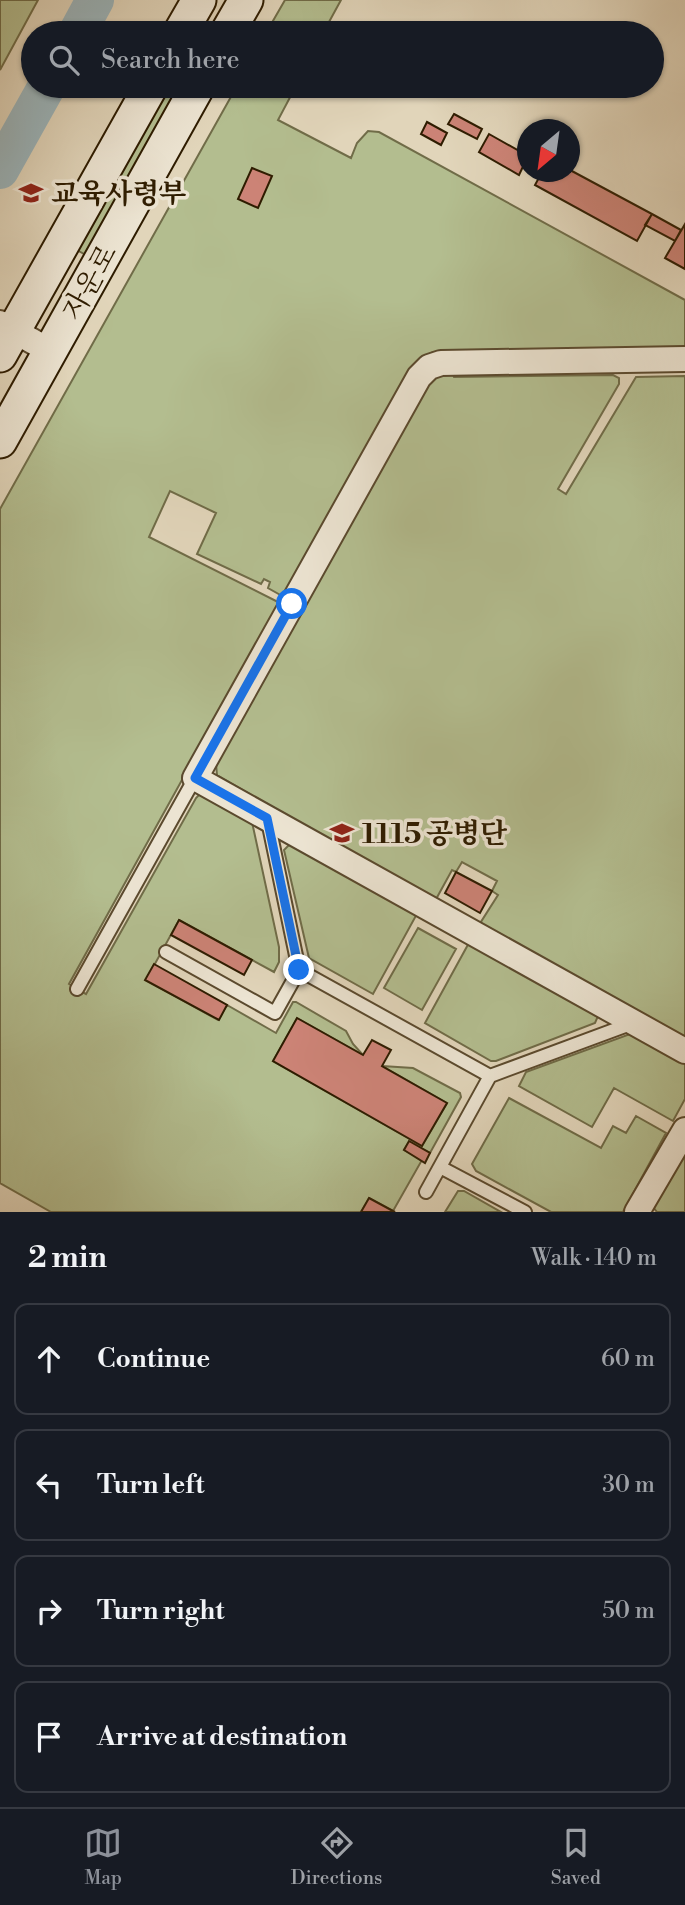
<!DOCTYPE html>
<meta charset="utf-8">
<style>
body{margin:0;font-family:"Libre Bodoni","Noto Serif KR",serif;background:#20242c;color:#f1f3f6}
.compass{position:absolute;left:517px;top:119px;width:63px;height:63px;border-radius:50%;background:#171b24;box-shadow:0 2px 5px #0004;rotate:209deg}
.stop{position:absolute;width:21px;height:21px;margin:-16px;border:5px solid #1a73e8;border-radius:50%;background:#fff}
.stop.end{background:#1a73e8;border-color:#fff;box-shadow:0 2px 7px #0008}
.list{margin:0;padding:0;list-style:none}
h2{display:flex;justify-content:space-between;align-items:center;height:91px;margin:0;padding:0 28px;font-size:30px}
h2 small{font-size:23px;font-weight:400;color:#9ea1a6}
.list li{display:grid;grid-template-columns:46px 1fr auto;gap:21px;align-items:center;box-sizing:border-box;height:112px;margin:0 14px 14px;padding:0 14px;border:2px solid #363941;border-radius:14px}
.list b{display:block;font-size:26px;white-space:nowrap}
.list em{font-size:23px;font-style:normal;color:#9ea1a6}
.icon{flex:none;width:38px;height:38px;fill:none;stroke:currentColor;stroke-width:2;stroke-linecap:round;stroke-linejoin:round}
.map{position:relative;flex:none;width:685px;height:1212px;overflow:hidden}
.search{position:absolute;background:#171b24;box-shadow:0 2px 5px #0004;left:21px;right:21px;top:21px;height:77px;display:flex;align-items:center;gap:18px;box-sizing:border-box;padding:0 24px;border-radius:38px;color:#9ea1a6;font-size:26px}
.sheet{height:595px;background:#171b24}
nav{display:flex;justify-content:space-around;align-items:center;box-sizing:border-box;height:98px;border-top:2px solid #363941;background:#171b24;font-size:19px;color:#9ea1a6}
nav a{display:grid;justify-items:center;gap:4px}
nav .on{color:#8c9099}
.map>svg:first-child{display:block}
.green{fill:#b3bd8f;stroke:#706c48;stroke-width:2}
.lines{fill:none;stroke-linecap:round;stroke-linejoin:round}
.river{stroke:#9bb5bc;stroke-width:38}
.building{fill:#cc8376;stroke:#2e1c00;stroke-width:2}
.lane-casing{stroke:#5b4a2e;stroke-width:16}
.street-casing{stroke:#5b4a2e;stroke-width:28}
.secondary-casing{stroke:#2e1c00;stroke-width:37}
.lane{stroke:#ece4d2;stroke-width:12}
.street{stroke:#ece4d2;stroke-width:24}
.secondary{stroke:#ece4d2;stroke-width:33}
.route{stroke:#1a73e8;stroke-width:9}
.labels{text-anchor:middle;stroke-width:7;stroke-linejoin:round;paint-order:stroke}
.poi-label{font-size:28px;font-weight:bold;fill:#2e1c00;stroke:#ece4d2;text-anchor:start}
.street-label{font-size:28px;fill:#2e1c00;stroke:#ece4d2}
</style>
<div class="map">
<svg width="685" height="1212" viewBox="0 0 685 1212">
<rect width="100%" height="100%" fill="#e1d5ba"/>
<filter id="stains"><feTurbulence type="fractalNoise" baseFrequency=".00286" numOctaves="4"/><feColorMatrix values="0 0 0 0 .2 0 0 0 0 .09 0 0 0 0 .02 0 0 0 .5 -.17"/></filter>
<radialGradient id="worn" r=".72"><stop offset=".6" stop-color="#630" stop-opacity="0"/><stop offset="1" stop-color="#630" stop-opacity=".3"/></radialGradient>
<path class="green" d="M0,0H38L0,70Z
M285,0H341L323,33H266Z
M169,86H180L86,255L77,250Z
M237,86H296L278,120L351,158L357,143L368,131L379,132L685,300V347L451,351L433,352L418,360L284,597L268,588L270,582L264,579L261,584L197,554L216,513L170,491L149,537L280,603L69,984L86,994L196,798L200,794L252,822L279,947V962L274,972L179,920L146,980L218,1020L227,1005L276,1033L293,1002H296L346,1031L353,1044L363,1055L297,1018L273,1061L422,1146L447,1103L382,1066L413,1068L460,1093L461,1097L430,1153L409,1142L404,1150L422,1160L393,1211L369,1198L361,1212H51L0,1183V509Z
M452,372L454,377L613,375L619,378V384L558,489L566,494L636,377L685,376V1038L479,925L498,895L492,891L497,881L462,862L456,872L452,870L435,901L217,775L216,764L413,408L435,375Z
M290,844L418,912L373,994L309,958L284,850Z
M418,928L456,949L422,1010L384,988Z
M470,941L598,1016L595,1023L496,1061H491L425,1023Z
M630,1034L685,1061V1099L673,1121L614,1088L592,1127L519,1086L526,1072Z
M509,1098L601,1148L613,1126L626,1133L636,1116L666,1133L623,1212H551L476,1171L472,1164Z
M685,1147V1212H657L653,1207Z
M458,1191H464L501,1212H445Z"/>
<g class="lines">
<path class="river" d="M77,33L95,0
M0,170L47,86"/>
</g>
<path class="building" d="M454,114L482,129L477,139L448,124Z
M427,122L447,133L441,145L421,134Z
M489,134L528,156L519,175L479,152Z
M252,168L272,176L258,208L238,199Z
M570,170L652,214L637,241L535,185L542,172H570Z
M652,214L681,230L675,241L645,225Z
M685,224V269L665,258Z
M456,872L492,891L480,913L445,893Z
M179,920L252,960L244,975L171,935Z
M154,964L227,1005L219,1020L145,980Z
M297,1018L363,1055L372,1040L391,1050L382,1066L447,1103L422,1146L273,1061Z
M409,1141L430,1153L425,1163L404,1150Z
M369,1198L393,1211L395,1212H361Z"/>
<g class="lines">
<g class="lane-casing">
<path id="lane" d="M268,821L299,970L490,1076
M166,952L275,1013L299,970
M77,989L195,778
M440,1167L525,1212
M426,1192L490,1076L633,1023"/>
</g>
<g class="street-casing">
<path id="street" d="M0,323L50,351
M685,359L441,363L429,367L419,377L195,778L685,1051
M637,1212L685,1130"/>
</g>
<g class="secondary-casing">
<path id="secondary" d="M180,33L199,0
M227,33L246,0
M0,355L151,86
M0,441L198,86"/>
</g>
<use href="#lane" class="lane"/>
<use href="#street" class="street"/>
<use href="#secondary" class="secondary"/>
</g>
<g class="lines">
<path class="route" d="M292,604L195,778L267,818L299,970"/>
</g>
<defs>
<g id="university-bare" transform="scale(1.89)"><path d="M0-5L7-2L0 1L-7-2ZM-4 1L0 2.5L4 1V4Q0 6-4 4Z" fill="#8f2418" stroke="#ece4d2" stroke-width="2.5" paint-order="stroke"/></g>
</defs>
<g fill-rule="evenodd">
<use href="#university-bare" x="31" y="193"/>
<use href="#university-bare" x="342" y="833"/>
</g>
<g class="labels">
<g class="poi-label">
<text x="51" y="203">교육사령부</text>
<text x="362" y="843">1115 공병단</text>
</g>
<g class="street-label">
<text transform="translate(89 282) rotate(-61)" y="10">자운로</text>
</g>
</g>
<rect width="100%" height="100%" filter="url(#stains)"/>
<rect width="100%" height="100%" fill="url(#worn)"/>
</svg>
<svg class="compass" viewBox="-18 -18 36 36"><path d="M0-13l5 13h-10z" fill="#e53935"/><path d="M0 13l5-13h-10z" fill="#9ea1a6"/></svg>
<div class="stop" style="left:292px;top:604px"></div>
<div class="stop end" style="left:299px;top:970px"></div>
<div class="search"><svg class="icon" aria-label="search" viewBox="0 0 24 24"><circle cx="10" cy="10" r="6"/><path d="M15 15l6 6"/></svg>Search here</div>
</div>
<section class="sheet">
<h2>2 min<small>Walk · 140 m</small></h2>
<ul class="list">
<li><svg class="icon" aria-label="ahead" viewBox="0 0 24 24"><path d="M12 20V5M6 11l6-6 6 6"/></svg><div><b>Continue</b></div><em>60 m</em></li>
<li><svg class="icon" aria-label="left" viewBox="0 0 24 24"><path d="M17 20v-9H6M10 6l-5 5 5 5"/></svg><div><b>Turn left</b></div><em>30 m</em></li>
<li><svg class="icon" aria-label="right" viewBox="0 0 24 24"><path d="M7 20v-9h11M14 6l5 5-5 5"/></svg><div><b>Turn right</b></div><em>50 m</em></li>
<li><svg class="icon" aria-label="arrive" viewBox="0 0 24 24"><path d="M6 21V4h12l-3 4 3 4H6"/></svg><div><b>Arrive at destination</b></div></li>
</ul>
</section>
<nav>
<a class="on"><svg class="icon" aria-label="map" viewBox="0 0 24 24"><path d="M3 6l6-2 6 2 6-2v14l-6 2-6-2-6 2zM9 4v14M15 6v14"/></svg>Map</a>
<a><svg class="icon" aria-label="directions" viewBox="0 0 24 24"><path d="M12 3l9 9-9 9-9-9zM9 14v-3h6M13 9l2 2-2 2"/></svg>Directions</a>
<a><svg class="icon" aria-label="saved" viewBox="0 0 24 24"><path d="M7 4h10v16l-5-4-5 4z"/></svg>Saved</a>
</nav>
